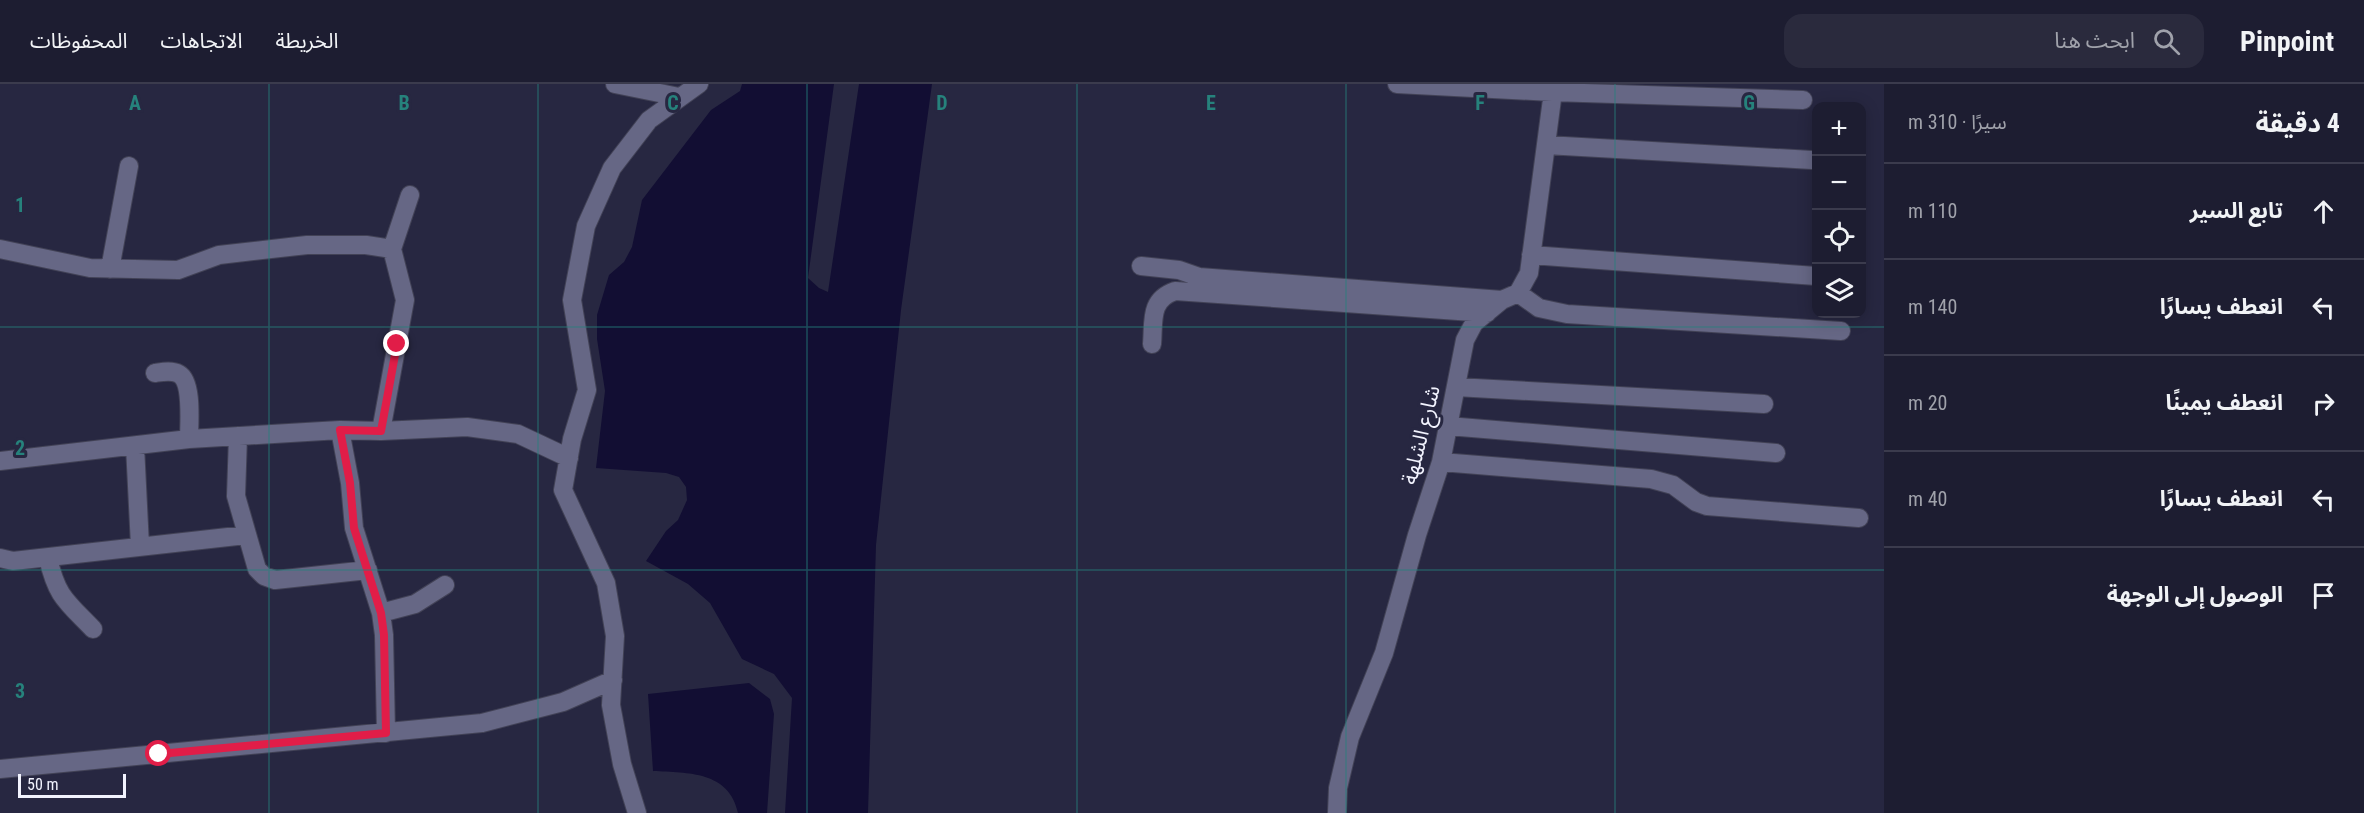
<!DOCTYPE html>
<html lang="ar">
<meta charset="utf-8">
<style>
body{margin:0;font-family:"Roboto Condensed","Noto Sans Arabic",sans-serif;background:#2a2a3d;color:#f1f3f6;direction:rtl}
.controls{position:absolute;right:18px;top:18px;display:grid;overflow:hidden;border-radius:12px;box-shadow:0 3px 15px #0003}
.controls button{width:54px;height:54px;display:grid;place-items:center;padding:0;border:0;border-bottom:2px solid #3b3b4d;background:#1d1d31;color:#f1f3f6;font:30px sans-serif}
.scale{position:absolute;left:18px;bottom:15px;width:108px;box-sizing:border-box;padding-left:6px;border:3px solid #f2f3fe;border-top:0;font-size:16px;line-height:21px;white-space:nowrap;color:#f2f3fe;-webkit-text-stroke:4px #272741;paint-order:stroke}
.stop{position:absolute;width:18px;height:18px;margin:-14px;border:4px solid #e11d48;border-radius:50%;background:#fff}
.stop.end{background:#e11d48;border-color:#fff;box-shadow:0 2px 6px #0008}
.list{margin:0;padding:0;list-style:none}
h2{display:flex;justify-content:space-between;align-items:center;height:78px;margin:0;padding:0 24px;font-size:26px}
h2 small{font-size:20px;font-weight:400;color:#a0a2ab}
.list li{display:grid;grid-template-columns:39px 1fr auto;gap:18px;align-items:center;box-sizing:border-box;height:96px;padding:0 24px;border-top:2px solid #3b3b4d}
.list b{display:block;font-size:22px;white-space:nowrap}
.list em{font-size:20px;font-style:normal;color:#a0a2ab}
.icon{flex:none;width:33px;height:33px;fill:none;stroke:currentColor;stroke-width:2;stroke-linecap:round;stroke-linejoin:round}
.map{position:relative;flex:none;width:1884px;height:729px;overflow:hidden;direction:ltr}
header{display:flex;align-items:center;gap:36px;box-sizing:border-box;height:84px;padding:0 30px;background:#1d1d31;border-bottom:2px solid #3b3b4d}
header strong{font-size:28px}
nav{display:flex;gap:33px;margin-inline-start:auto;font-size:21px}
.search{width:420px;height:54px;background:#2a2a3d;display:flex;align-items:center;gap:15px;box-sizing:border-box;padding:0 21px;border-radius:18px;color:#a0a2ab;font-size:22px}
main{display:flex}
aside{flex:1;background:#1d1d31}
.map>svg:first-child{display:block}
.water{fill:#120e33}
.lines{fill:none;stroke-linecap:round;stroke-linejoin:round}
.minor-casing{stroke:#424256;stroke-width:20}
.minor{stroke:#666785;stroke-width:18}
.route{stroke:#e11d48;stroke-width:8}
.grid{fill:none;stroke:#26827c;stroke-width:1.5;stroke-opacity:0.55}
.labels{text-anchor:middle;stroke-width:6;stroke-linejoin:round;paint-order:stroke}
.street-label{font-size:21px;fill:#f2f3fe;stroke:#272741}
.grid-label{font-size:20px;text-anchor:middle;font-weight:bold;fill:#26827c;stroke:#272741;stroke-width:6;stroke-linejoin:round;paint-order:stroke}
</style>
<header>
<strong>Pinpoint</strong>
<div class="search"><svg class="icon" aria-label="search" viewBox="0 0 24 24"><circle cx="10" cy="10" r="6"/><path d="M15 15l6 6"/></svg>ابحث هنا</div>
<nav><a>الخريطة</a><a>الاتجاهات</a><a>المحفوظات</a></nav>
</header>
<main>
<aside>
<h2>4 دقيقة<small>سيرًا · 310 m</small></h2>
<ul class="list">
<li><svg class="icon" aria-label="ahead" viewBox="0 0 24 24"><path d="M12 20V5M6 11l6-6 6 6"/></svg><div><b>تابع السير</b></div><em>110 m</em></li>
<li><svg class="icon" aria-label="left" viewBox="0 0 24 24"><path d="M17 20v-9H6M10 6l-5 5 5 5"/></svg><div><b>انعطف يسارًا</b></div><em>140 m</em></li>
<li><svg class="icon" aria-label="right" viewBox="0 0 24 24"><path d="M7 20v-9h11M14 6l5 5-5 5"/></svg><div><b>انعطف يمينًا</b></div><em>20 m</em></li>
<li><svg class="icon" aria-label="left" viewBox="0 0 24 24"><path d="M17 20v-9H6M10 6l-5 5 5 5"/></svg><div><b>انعطف يسارًا</b></div><em>40 m</em></li>
<li><svg class="icon" aria-label="arrive" viewBox="0 0 24 24"><path d="M6 21V4h12l-3 4 3 4H6"/></svg><div><b>الوصول إلى الوجهة</b></div></li>
</ul>
</aside>
<div class="map">
<svg width="1884" height="729" viewBox="0 0 1884 729">
<rect width="100%" height="100%" fill="#272741"/>
<path class="water" d="M742,0H834L808,194L819,204L828,208L859,0H932L901,226L876,461L868,729H785L792,614L774,590L742,575L710,519L688,500L646,477L666,447L678,436L687,416L686,403L679,393L666,389L596,384L605,307L597,255V231L609,191L624,178L632,163L642,116L711,26L740,7Z
M749,599L770,615L774,630L767,729H738C729,687 688,689 653,687L648,610Z"/>
<g class="lines">
<g class="minor-casing">
<path id="minor" d="M615,0L679,13
M1397,0L1552,8L1803,16
M1546,61L1812,76
M0,165L90,184L178,186L219,171L307,161H366L392,165
M1531,171L1816,192
M1141,182L1179,186L1199,193L1502,216
M110,185L129,82
M1518,209L1539,224L1567,230L1841,247
M1152,260C1154,237 1149,216 1175,207L1487,229
M155,289C162,288 172,286 179,290C193,298 189,340 189,355
M1456,303L1764,320
M1448,342L1776,369
M340,346L350,399L354,444L381,529L384,551L386,649
M381,347L405,216L392,165L410,111
M238,352L236,412L257,485L264,492L275,496L368,486
M135,362L140,462
M0,377L189,355L340,346L381,347L467,343L518,350L569,374
M1441,378L1651,395L1673,401L1696,418L1707,422L1859,434
M0,474L13,477L246,451
M48,474C57,513 66,517 93,545
M381,529L415,520L445,501
M0,685L482,639L563,618L613,596
M637,729L622,680L611,621L615,552L606,499L563,406L572,355L587,306L572,216L586,142L612,84L649,36L699,0
M1337,729L1338,704L1350,653L1384,569L1417,451L1441,378L1465,256L1474,239L1502,216L1518,209L1529,189L1554,0"/>
</g>
<use href="#minor" class="minor"/>
</g>
<g class="lines">
<path class="route" d="M159,670L386,649L384,551L381,529L354,444L350,399L340,346L381,347L397,260"/>
</g>
<path class="grid" d="M269,0V729M538,0V729M807,0V729M1077,0V729M1346,0V729M1615,0V729M0,243H1884M0,486H1884"/>
<g class="labels">
<g class="street-label">
<text transform="translate(1421 351) rotate(-76)" y="7">شارع الشلهة</text>
</g>
</g>
<g class="grid-label">
<text x="135" y="26">A</text>
<text x="404" y="26">B</text>
<text x="673" y="26">C</text>
<text x="942" y="26">D</text>
<text x="1211" y="26">E</text>
<text x="1480" y="26">F</text>
<text x="1749" y="26">G</text>
<text x="20" y="128">1</text>
<text x="20" y="371">2</text>
<text x="20" y="614">3</text>
</g>
</svg>
<div class="controls">
<button>+</button>
<button>−</button>
<button><svg class="icon" aria-label="locate" viewBox="0 0 24 24"><circle cx="12" cy="12" r="6"/><path d="M12 2v4M12 18v4M2 12h4M18 12h4"/></svg></button>
<button><svg class="icon" aria-label="layers" viewBox="0 0 24 24"><path d="M12 4l9 5-9 5-9-5zM3 14l9 5 9-5"/></svg></button>
</div>
<div class="scale">50 m</div>
<div class="stop" style="left:159px;top:670px"></div>
<div class="stop end" style="left:397px;top:260px"></div>
</div>
</main>
